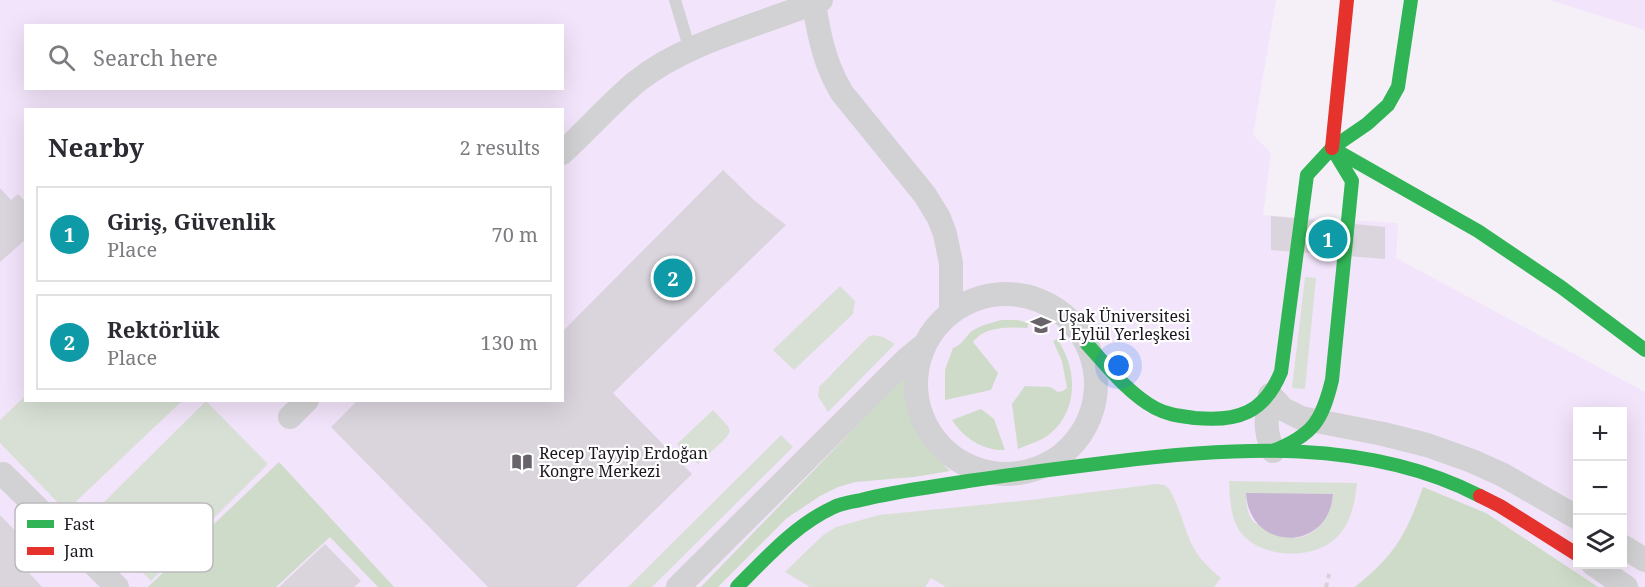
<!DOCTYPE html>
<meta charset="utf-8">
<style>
body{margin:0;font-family:"Noto Serif",serif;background:#f7f7f7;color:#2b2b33}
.controls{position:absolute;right:18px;bottom:18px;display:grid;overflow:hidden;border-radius:0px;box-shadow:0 6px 24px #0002}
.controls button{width:54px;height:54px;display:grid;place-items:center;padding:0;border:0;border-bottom:2px solid #e1e1e2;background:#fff;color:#2b2b33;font:30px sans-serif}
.you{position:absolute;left:1119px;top:366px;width:21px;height:21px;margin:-15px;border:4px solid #fff;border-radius:50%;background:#1a73e8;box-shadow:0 0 0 9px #1a73e833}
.badge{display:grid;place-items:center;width:39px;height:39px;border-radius:50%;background:#68626b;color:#fff;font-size:20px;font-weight:700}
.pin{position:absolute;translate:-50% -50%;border:3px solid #fff;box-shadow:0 2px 6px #0006}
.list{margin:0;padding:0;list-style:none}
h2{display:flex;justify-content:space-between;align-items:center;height:78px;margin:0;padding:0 24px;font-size:26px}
h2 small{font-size:20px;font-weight:400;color:#7c7c81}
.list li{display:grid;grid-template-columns:39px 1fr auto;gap:18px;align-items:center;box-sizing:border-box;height:96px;margin:0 12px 12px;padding:0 12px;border:2px solid #e1e1e2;border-radius:0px}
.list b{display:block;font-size:22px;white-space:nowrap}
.list p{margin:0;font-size:20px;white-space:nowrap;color:#7c7c81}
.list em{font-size:20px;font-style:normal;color:#7c7c81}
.icon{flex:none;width:33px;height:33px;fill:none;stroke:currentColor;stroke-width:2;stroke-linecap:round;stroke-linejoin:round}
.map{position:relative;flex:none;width:1645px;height:587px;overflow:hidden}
.search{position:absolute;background:#fff;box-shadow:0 6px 24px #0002;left:24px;top:24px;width:540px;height:66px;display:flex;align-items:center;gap:15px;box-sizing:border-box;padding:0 21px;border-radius:0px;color:#7c7c81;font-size:22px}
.panel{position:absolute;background:#fff;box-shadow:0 6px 24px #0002;left:24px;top:108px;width:540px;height:294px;border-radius:0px}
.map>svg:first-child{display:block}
.built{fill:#f2e4fa;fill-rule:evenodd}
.green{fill:#d8e0d5;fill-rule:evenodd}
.forest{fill:#cddbc8}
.water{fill:#c7b3d2}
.building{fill:#dad4dd}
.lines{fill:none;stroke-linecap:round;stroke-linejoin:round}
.path{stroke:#d5d3d5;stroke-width:4;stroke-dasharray:4.5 4.5;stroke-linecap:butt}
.lane{stroke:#d2d1d3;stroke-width:12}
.street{stroke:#d2d1d3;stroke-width:24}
.fast{stroke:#30b455;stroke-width:14}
.jam{stroke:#e5322d;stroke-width:14}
.labels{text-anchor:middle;stroke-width:4.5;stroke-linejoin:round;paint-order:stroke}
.poi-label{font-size:16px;fill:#1c161f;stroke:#fff;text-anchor:start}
.key{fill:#fff;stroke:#bbb9bc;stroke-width:1.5}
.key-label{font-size:16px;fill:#1c161f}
</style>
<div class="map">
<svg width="1645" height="587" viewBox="0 0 1645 587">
<rect width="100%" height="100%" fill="#f5f0f8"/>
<path class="built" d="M0,0H1276L1253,135L1271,153L1263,215L1398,223L1396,258L1645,392V587H0ZM26,26H562V88H26ZM26,110H562V400H26ZM1578,412H1622V564H1578Z
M1550,0H1645V30Z"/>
<path class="green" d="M1305,277L1316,278L1305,389L1292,388Z
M840,286L855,301L853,314L794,370L773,350Z
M873,335L883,337L895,344L828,412L818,396L819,387L868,337Z
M25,396L26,400L182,401L66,511L0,443V420Z
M206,401L268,464L151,581L88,518Z
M713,410L728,426L730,432L725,439L698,464L677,444Z
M781,435L793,447L652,587H628Z
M1229,481L1357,483C1355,501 1352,520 1339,535C1317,561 1259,560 1239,530C1230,516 1230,497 1229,481ZM1246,494H1333C1332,518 1311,545 1283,536C1279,535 1274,532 1270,530C1265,527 1257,525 1253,521C1247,514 1246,502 1246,494Z
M1156,484L1165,485L1170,490C1190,528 1182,547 1221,578L1214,587H946L931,578L925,587H810L785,572L822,536L836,527L879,515L1030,500Z"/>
<path class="forest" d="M1001,320H1017L1029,323L1027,328C1009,327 985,326 973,342L998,373L991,390L945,400V370L953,348C962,345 965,337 972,331C981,325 991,323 1001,320Z
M1057,339C1077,368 1079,408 1051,433C1042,441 1029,444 1018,449L1012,404L1025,386L1050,387L1058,392L1063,391L1067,388L1062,361L1053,341Z
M904,377L909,382C906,421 923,445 950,471L914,477L855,482L838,487L820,496L787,518L718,587H701Z
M981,409L994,419L1005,450C983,451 964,438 952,420Z
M279,462L394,587H378L330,537L276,587H148Z
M1423,487L1486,513L1598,587H1355C1395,555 1406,535 1423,487Z"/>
<path class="water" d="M1246,493L1333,494C1329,553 1249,552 1246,493Z"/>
<path class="building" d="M723,170L755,201L786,225L613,393L692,474L576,587H488L331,427L358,400H562V332Z
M0,188L11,200L18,194L26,202V239L0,262Z
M1271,216L1385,227V259L1271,250Z
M0,515L43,560L29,573L42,587H0Z
M325,544L361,581L354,587H279Z"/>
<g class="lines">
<path class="path" d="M1326,587L1330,570"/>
<path class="lane" d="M675,0L690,50"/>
<path class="street" d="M814,3C819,36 825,65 842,93L925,195L939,218L945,234L951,263V312
M562,153C587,130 610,104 636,82C687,41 761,25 821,0
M916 384a90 90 0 1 1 180 0a90 90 0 1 1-180 0Z
M1270,395L1283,409L1301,418L1383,434L1427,445L1472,461L1503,475L1578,518
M1270,395C1266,417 1264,430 1273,451
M290,417L307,400
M3,474L117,587
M1622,546L1645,560
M1593,564L1626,587
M678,587L907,359L924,345"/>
<path class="fast" d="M1332,148L1478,231L1561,287L1645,350
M1087,344C1108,367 1128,393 1155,408C1168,415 1181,416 1195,418C1238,422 1264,413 1281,372L1307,175L1332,148L1367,124L1388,105L1398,87L1411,0
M1273,451C1313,435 1322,421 1332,380L1352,181L1332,148
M737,587C767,557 795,525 834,507C842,503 852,502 861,500C896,491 932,487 968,481C1016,474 1063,468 1112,462C1234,447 1368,438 1480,496"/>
<path class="jam" d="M1332,148L1347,0
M1480,496L1500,506L1578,555"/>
</g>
<defs>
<g id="university-bare" transform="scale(1.62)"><path d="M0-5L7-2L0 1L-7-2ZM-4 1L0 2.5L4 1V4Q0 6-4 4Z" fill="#68626b" stroke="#fff" stroke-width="2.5" paint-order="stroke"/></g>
<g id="library-bare" transform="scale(1.62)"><path d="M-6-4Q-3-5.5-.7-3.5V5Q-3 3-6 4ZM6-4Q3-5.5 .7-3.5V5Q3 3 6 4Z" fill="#68626b" stroke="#fff" stroke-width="2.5" paint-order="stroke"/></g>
</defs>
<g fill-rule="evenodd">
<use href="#university-bare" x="1041" y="325"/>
<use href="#library-bare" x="522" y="462"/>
</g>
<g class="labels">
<g class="poi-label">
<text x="1058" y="322">Uşak Üniversitesi<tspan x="1058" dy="18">1 Eylül Yerleşkesi</tspan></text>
<text x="539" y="459">Recep Tayyip Erdoğan<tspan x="539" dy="18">Kongre Merkezi</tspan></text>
</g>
</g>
<rect x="15" y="503" width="198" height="69" rx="9" class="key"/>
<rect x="27" y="520" width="27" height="8" fill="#30b455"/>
<rect x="27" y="547" width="27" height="8" fill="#e5322d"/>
<g class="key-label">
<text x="64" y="530">Fast</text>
<text x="64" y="557">Jam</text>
</g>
</svg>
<div class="controls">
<button>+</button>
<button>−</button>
<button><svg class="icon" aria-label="layers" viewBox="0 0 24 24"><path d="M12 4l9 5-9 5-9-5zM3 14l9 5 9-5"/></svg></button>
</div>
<div class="you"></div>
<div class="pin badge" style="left:1328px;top:239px;background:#0f9aa8">1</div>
<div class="pin badge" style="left:673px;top:278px;background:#0f9aa8">2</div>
<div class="search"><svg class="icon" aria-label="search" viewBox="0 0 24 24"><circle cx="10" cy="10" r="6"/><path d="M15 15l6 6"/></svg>Search here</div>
<section class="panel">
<h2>Nearby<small>2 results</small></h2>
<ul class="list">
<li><span class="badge" style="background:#0f9aa8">1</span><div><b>Giriş, Güvenlik</b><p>Place</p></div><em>70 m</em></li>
<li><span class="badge" style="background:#0f9aa8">2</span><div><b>Rektörlük</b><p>Place</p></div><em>130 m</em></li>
</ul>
</section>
</div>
